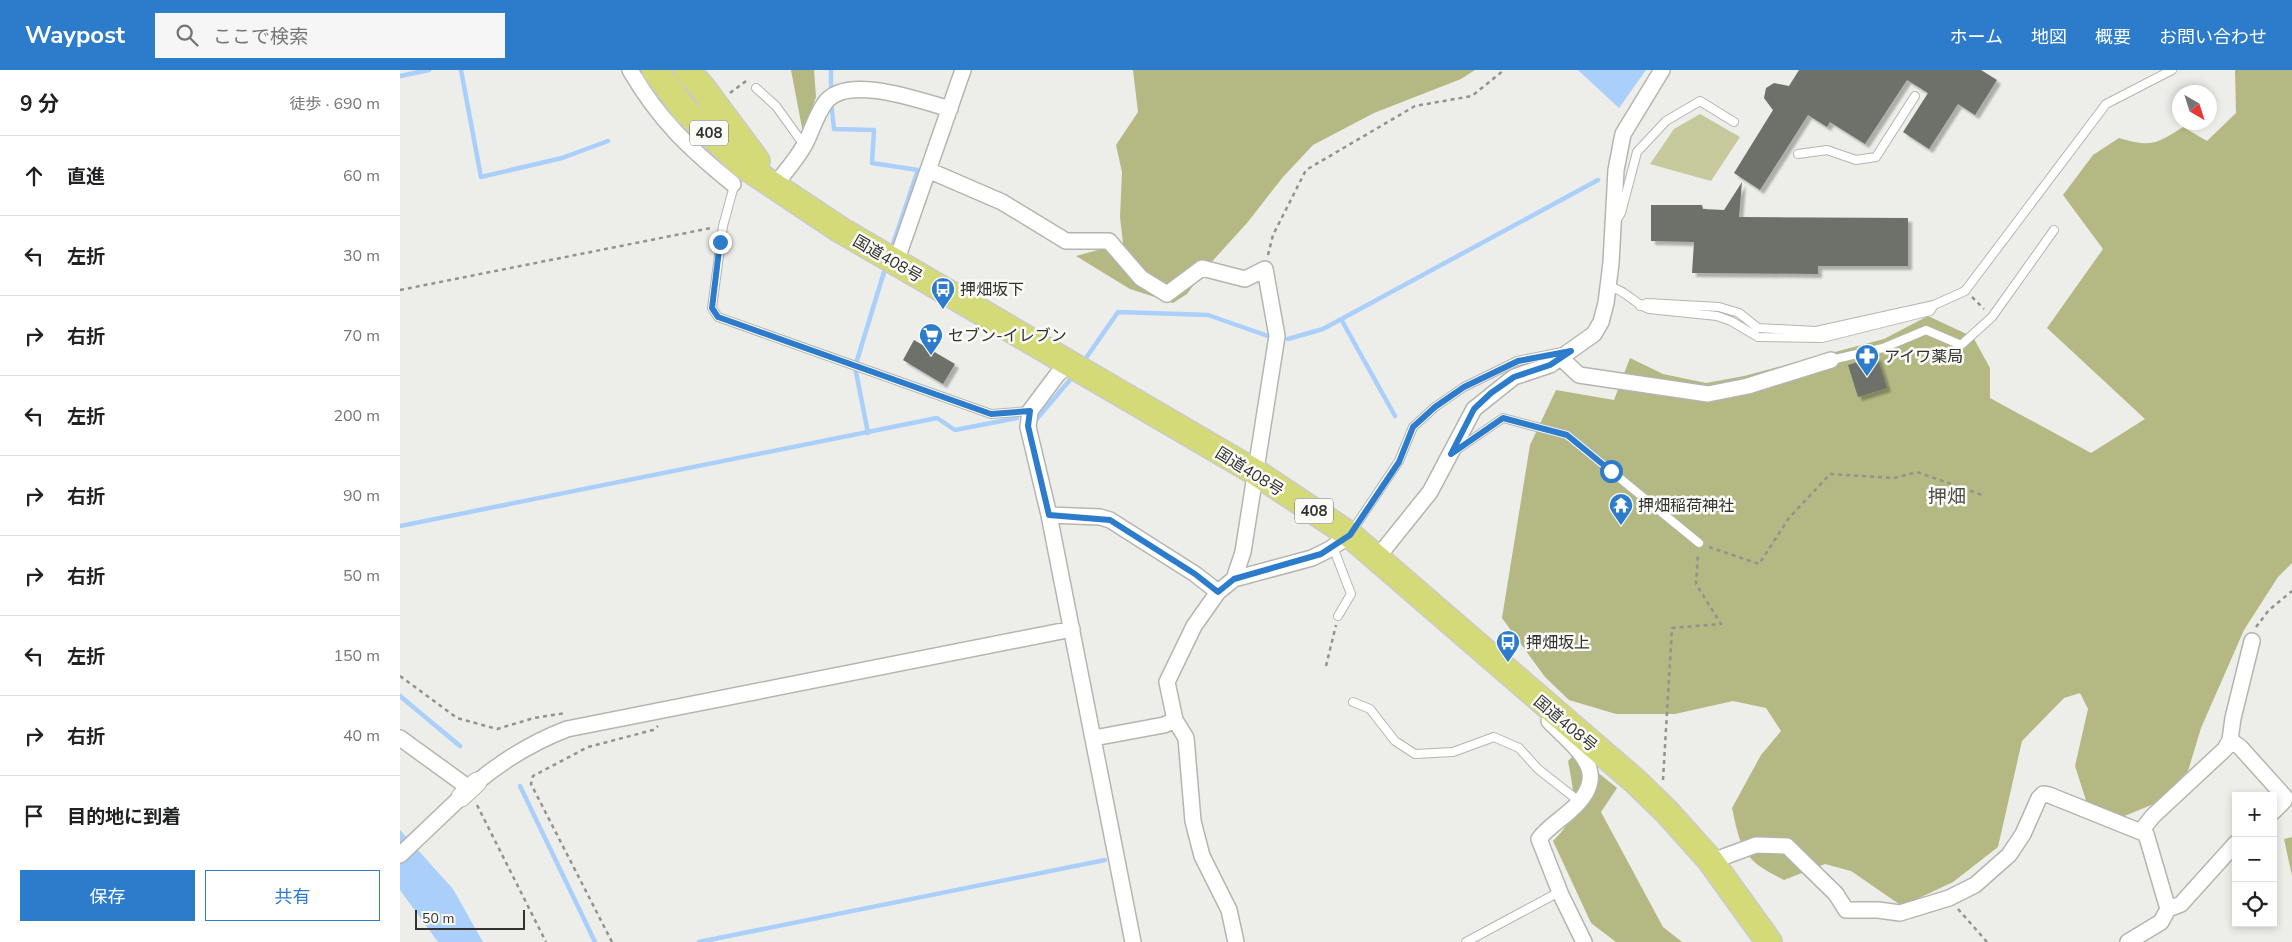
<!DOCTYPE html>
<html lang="ja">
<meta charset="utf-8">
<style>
body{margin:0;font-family:"Nunito Sans","Noto Sans JP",sans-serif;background:#f6f6f6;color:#202124}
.controls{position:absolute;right:15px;bottom:15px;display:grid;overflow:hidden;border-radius:0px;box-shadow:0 2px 8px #0003}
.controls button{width:45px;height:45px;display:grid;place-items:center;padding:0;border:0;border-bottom:1px solid #e0e0e0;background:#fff;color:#202124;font:25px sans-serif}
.compass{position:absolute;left:1772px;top:15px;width:45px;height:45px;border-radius:50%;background:#fff;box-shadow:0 2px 8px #0003;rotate:141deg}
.scale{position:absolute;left:15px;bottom:12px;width:110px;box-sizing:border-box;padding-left:5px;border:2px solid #323230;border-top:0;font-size:14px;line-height:18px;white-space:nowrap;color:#323230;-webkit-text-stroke:4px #fafbf6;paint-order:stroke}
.stop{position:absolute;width:15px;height:15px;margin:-11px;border:4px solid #2d7ccc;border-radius:50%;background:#fff}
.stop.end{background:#2d7ccc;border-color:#fff;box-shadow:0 1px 5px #0008}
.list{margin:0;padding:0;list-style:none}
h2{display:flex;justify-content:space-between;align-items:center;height:65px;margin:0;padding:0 20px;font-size:21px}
h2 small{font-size:16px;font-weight:400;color:#757577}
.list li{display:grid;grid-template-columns:32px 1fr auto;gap:15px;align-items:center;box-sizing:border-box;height:80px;padding:0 20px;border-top:1px solid #e0e0e0}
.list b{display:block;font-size:19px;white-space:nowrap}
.list em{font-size:16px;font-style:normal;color:#757577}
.actions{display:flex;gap:10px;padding:15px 20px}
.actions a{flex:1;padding:11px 0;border:1px solid #2d7ccc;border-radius:0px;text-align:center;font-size:18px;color:#2d7ccc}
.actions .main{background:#2d7ccc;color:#fff}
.icon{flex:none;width:28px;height:28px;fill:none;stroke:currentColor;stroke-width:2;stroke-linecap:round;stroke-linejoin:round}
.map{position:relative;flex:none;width:1892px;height:872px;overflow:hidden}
header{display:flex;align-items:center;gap:30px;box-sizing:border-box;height:70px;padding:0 25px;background:#2d7ccc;color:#fff}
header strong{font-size:24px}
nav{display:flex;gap:28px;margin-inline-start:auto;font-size:18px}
.search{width:350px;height:45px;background:#f6f6f6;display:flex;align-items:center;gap:12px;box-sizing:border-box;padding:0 18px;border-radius:0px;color:#757577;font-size:19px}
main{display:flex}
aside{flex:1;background:#fff}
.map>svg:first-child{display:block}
.green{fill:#c5c99c}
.forest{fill:#b4b882}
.water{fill:#a9cffa}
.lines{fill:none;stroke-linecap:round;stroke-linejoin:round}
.stream{stroke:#a9cffa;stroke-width:4.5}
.building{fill:#6e6f6b;filter:url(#shadow)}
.service-casing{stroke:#b5b5b0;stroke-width:10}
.minor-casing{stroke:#b5b5b0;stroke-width:18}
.tertiary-casing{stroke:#b5b5b0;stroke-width:21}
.trunk-casing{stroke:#cacac9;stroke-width:28}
.path{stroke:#92928f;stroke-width:2.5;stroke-dasharray:4 4;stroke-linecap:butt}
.service{stroke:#fff;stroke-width:8}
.minor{stroke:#fff;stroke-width:15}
.tertiary{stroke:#fff;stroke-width:19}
.trunk{stroke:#d4da78;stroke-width:25}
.route{stroke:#2d7ccc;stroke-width:6}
.labels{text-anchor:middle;stroke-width:5;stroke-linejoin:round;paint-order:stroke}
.shield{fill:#fafbf6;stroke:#6e6e6b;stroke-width:1}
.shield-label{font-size:15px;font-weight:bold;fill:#323230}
.street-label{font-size:16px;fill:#323230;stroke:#fafbf6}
.poi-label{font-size:16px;fill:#323230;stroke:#fafbf6;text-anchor:start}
.quarter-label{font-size:19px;fill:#4e4e4a;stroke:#fafbf6}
</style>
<header>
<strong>Waypost</strong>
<div class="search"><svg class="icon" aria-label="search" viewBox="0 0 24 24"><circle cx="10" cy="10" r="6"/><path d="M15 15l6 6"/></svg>ここで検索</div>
<nav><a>ホーム</a><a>地図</a><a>概要</a><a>お問い合わせ</a></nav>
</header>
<main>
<aside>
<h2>9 分<small>徒歩 · 690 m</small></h2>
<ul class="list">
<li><svg class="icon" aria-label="ahead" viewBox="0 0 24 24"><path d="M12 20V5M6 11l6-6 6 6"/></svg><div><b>直進</b></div><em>60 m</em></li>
<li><svg class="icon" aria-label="left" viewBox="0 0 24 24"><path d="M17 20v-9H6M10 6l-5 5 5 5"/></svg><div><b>左折</b></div><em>30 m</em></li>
<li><svg class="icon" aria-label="right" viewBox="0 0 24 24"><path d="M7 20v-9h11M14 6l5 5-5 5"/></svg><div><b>右折</b></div><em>70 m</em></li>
<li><svg class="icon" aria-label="left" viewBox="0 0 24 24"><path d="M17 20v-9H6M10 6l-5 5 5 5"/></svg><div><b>左折</b></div><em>200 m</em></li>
<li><svg class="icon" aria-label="right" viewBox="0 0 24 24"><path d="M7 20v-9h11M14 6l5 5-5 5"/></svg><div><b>右折</b></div><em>90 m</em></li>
<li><svg class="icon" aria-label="right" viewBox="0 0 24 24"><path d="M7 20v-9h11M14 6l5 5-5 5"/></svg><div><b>右折</b></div><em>50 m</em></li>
<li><svg class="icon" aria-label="left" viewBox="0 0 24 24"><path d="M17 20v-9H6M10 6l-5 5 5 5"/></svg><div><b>左折</b></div><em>150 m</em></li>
<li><svg class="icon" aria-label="right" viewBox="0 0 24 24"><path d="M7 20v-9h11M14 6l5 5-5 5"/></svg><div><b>右折</b></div><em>40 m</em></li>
<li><svg class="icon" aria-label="arrive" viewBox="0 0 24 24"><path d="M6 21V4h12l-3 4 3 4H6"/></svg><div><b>目的地に到着</b></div></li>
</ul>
<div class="actions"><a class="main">保存</a><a>共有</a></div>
</aside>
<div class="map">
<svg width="1892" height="872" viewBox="0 0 1892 872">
<defs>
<filter id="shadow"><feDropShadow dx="4" dy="4" stdDeviation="1" flood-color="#0004"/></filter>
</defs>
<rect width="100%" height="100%" fill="#edeee9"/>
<path class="green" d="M1300,44L1340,67L1311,111L1250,94L1274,59Z"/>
<path class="forest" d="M391,0H414L416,27L403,63Z
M733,0H1075L1061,9L974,43L913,75L883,107L847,153L807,197L787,224L773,233L730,219L676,186L723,173L720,147L722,102L716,75L738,42Z
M1835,0H1892V493L1878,507L1844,560L1801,658L1788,701L1756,733L1722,747L1692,749L1675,696L1688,639L1680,623L1664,628L1622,671L1598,777L1553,812L1502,836L1451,801L1425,794L1384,810C1343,790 1341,780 1332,738L1361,685L1381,661L1366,638L1333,631L1275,644H1216L1169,630L1145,607L1102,548L1130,375L1156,320L1214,330L1230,288L1263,304L1306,313L1344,306L1484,269L1528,246L1573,267L1590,298V328L1691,383L1745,349L1647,258L1703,179L1663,125L1693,85L1719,68C1751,77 1755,75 1783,57L1807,71L1836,43Z
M1175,684L1217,718L1201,742L1263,857L1282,872H1216L1191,853L1153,771C1181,745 1174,725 1168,691Z
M1892,767V806L1884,769Z"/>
<path class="water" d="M1178,0H1246L1219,38Z
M0,760L53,819L83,872H38L0,820Z"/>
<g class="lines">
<path class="stream" d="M61,0L81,107L162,88L208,71
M431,0V24
M0,6L29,0
M431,31L434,59L474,60L472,93L518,100L493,174
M941,249L995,346
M888,269L923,259L1198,110
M686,288L718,242L808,245L868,266
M635,351L669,311
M468,363L455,297L484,202
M0,456L537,348L555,360L617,348
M0,626L60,676
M120,716L195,872
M299,872L705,790"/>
</g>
<path class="building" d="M1399,0H1581L1597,10L1575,45L1558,34L1529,79L1503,62L1528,23L1507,10L1465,74L1430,52L1427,57L1408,45L1360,120L1334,103L1373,40L1364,28L1366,18L1374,13L1389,16Z
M1342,112L1339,147L1508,148V196H1418V204L1292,203L1294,172L1251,171V135H1302L1303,139L1324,140Z
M514,270L555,294L543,314L503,290Z
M1477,286L1487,318L1458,327L1448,295Z"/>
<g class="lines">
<g class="service-casing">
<path id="service" d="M356,18L376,36L404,75
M1398,84L1427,80L1456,90L1476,87L1515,26
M335,112L323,156L312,238L318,247L591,344L630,341
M1217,149L1221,143L1237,82L1266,51L1300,31L1334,52
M1208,217C1224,218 1234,234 1249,239L1317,246L1331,251L1358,267L1422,268L1530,241L1534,235
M1240,236L1247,233L1319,237L1339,243L1358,258L1416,261L1534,235L1565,221L1706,34L1772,0
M1431,290L1483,278L1526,260L1561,275L1592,247L1654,160
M1055,381L1103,348L1167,365L1299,473
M952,461L999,391L1013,357L1035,337L1064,317L1117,291L1162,282
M933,477L951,524L938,546
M953,632L970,639L995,671L1015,684L1053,682L1094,667L1119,678L1138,699L1180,732
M1066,872L1161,821"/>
</g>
<g class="minor-casing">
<path id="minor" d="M230,0C259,50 289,78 333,114
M528,100L602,132L666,171H709L741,208L767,224L802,198L845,209L865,199L877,266L843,482L834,509L818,522L794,556L767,612L775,650L786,668L793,751L802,786L829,840L836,872
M375,115C385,102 397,89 405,74C412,61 416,45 425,33C446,3 521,31 550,39
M496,192L563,0
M1161,288L1179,305L1308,324L1348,316L1431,290
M670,293L657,305L630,341L628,357L649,445L733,872
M649,445L700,447L710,450L795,504L818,522
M977,488L1030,422L1074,339L1114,307L1150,295L1194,264L1201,252L1206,233L1211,193L1216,100L1223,64L1262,0
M834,509L912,488L930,479L950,465
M1149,651C1177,680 1214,703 1170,741C1160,750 1147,758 1139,769L1161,825L1184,872
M0,668L69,718
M694,668L764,655L775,650
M1830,670L1840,677L1885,727L1884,731L1873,742
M77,712C105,689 133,672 167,659L672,559
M1741,761L1753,746L1825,679L1830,670L1833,648L1852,571
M0,785L61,727
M1310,790H1315L1356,775L1387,776L1436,824L1446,840H1478L1500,843L1549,828L1575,815L1609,785L1623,764L1639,728L1643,724L1649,725L1746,764L1768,839L1761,852L1728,872
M1768,839L1781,834L1836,773"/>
</g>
<g class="tertiary-casing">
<path id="tertiary" d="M61,727L77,712"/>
</g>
<g class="trunk-casing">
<path id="trunk" d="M255,0L284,39L343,95L439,159L855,402L950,465L1235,711L1266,741L1310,790L1369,872
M287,0L302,17L357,91"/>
</g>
<path class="path" d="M330,23L346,11
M868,185L873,165L906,100L1015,36L1072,26L1104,0
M0,220L311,158
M1572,227L1584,239
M1309,477L1359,494L1389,448L1430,404L1494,408L1517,402L1585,426
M1856,557L1869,540L1892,521
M926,596L936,555
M0,606L57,648L97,659L134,648L166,643
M1263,710L1272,558L1321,554L1296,514L1298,483
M77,735L146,872
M1558,839L1587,872
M212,872L131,714L133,706L188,677L253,660L258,656"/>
<use href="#service" class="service"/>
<use href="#minor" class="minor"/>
<use href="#tertiary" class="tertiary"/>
<use href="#trunk" class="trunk"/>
</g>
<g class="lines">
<path class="route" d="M320,172L312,238L318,247L591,344L630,341L628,356L649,445L710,450L795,504L818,522L834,509L921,484L950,465L999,392L1013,357L1035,337L1064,317L1118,291L1171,281L1150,295L1114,307L1091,323L1074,339L1051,384L1103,348L1167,365L1211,401"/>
</g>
<defs>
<g id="bus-pin" transform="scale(1.25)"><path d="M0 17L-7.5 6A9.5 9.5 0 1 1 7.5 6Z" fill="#2d7ccc" stroke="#fafbf6"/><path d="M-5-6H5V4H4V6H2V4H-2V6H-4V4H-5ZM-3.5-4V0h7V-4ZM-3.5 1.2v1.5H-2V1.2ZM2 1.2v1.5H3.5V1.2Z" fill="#fff"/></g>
<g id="supermarket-pin" transform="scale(1.25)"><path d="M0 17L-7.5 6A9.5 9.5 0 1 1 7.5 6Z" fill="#2d7ccc" stroke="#fafbf6"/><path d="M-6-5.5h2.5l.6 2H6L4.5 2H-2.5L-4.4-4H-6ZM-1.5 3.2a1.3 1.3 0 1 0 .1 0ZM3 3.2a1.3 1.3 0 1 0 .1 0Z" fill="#fff"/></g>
<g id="pharmacy-pin" transform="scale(1.25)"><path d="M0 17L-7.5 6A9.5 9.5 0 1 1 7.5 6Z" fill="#2d7ccc" stroke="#fafbf6"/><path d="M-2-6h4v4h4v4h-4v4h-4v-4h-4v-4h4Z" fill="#fff"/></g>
<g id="temple-pin" transform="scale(1.25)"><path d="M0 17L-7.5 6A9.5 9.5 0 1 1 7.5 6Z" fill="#2d7ccc" stroke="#fafbf6"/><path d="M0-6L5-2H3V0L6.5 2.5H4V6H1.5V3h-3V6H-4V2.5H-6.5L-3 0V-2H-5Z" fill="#fff"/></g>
</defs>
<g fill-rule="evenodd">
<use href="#bus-pin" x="543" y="219"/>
<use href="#supermarket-pin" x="531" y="265"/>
<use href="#pharmacy-pin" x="1467" y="286"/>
<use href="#temple-pin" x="1221" y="435"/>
<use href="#bus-pin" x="1108" y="572"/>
</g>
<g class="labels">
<g class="shield">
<rect x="290" y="50.5" width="38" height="25" rx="4"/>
<rect x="895" y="428.5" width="38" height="25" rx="4"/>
</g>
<g class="shield-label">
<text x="309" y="68">408</text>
<text x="914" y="446">408</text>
</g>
<g class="street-label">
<text transform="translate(488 188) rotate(30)" y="6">国道408号</text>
<text transform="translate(850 401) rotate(32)" y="6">国道408号</text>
<text transform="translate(1166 653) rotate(40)" y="6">国道408号</text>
</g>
<g class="poi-label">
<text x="560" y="225">押畑坂下</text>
<text x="548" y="271">セブン-イレブン</text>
<text x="1484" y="292">アイワ薬局</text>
<text x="1238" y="441">押畑稲荷神社</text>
<text x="1126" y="578">押畑坂上</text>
</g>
<g class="quarter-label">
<text x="1547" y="433">押畑</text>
</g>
</g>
</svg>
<div class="controls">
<button>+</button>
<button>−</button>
<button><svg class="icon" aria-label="locate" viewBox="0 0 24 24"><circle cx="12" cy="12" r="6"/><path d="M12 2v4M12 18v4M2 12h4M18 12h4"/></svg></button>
</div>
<svg class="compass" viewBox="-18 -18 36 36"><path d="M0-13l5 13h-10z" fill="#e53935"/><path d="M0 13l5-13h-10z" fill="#757577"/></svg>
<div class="scale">50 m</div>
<div class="stop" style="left:1211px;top:401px"></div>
<div class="stop end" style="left:320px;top:172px"></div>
</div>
</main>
